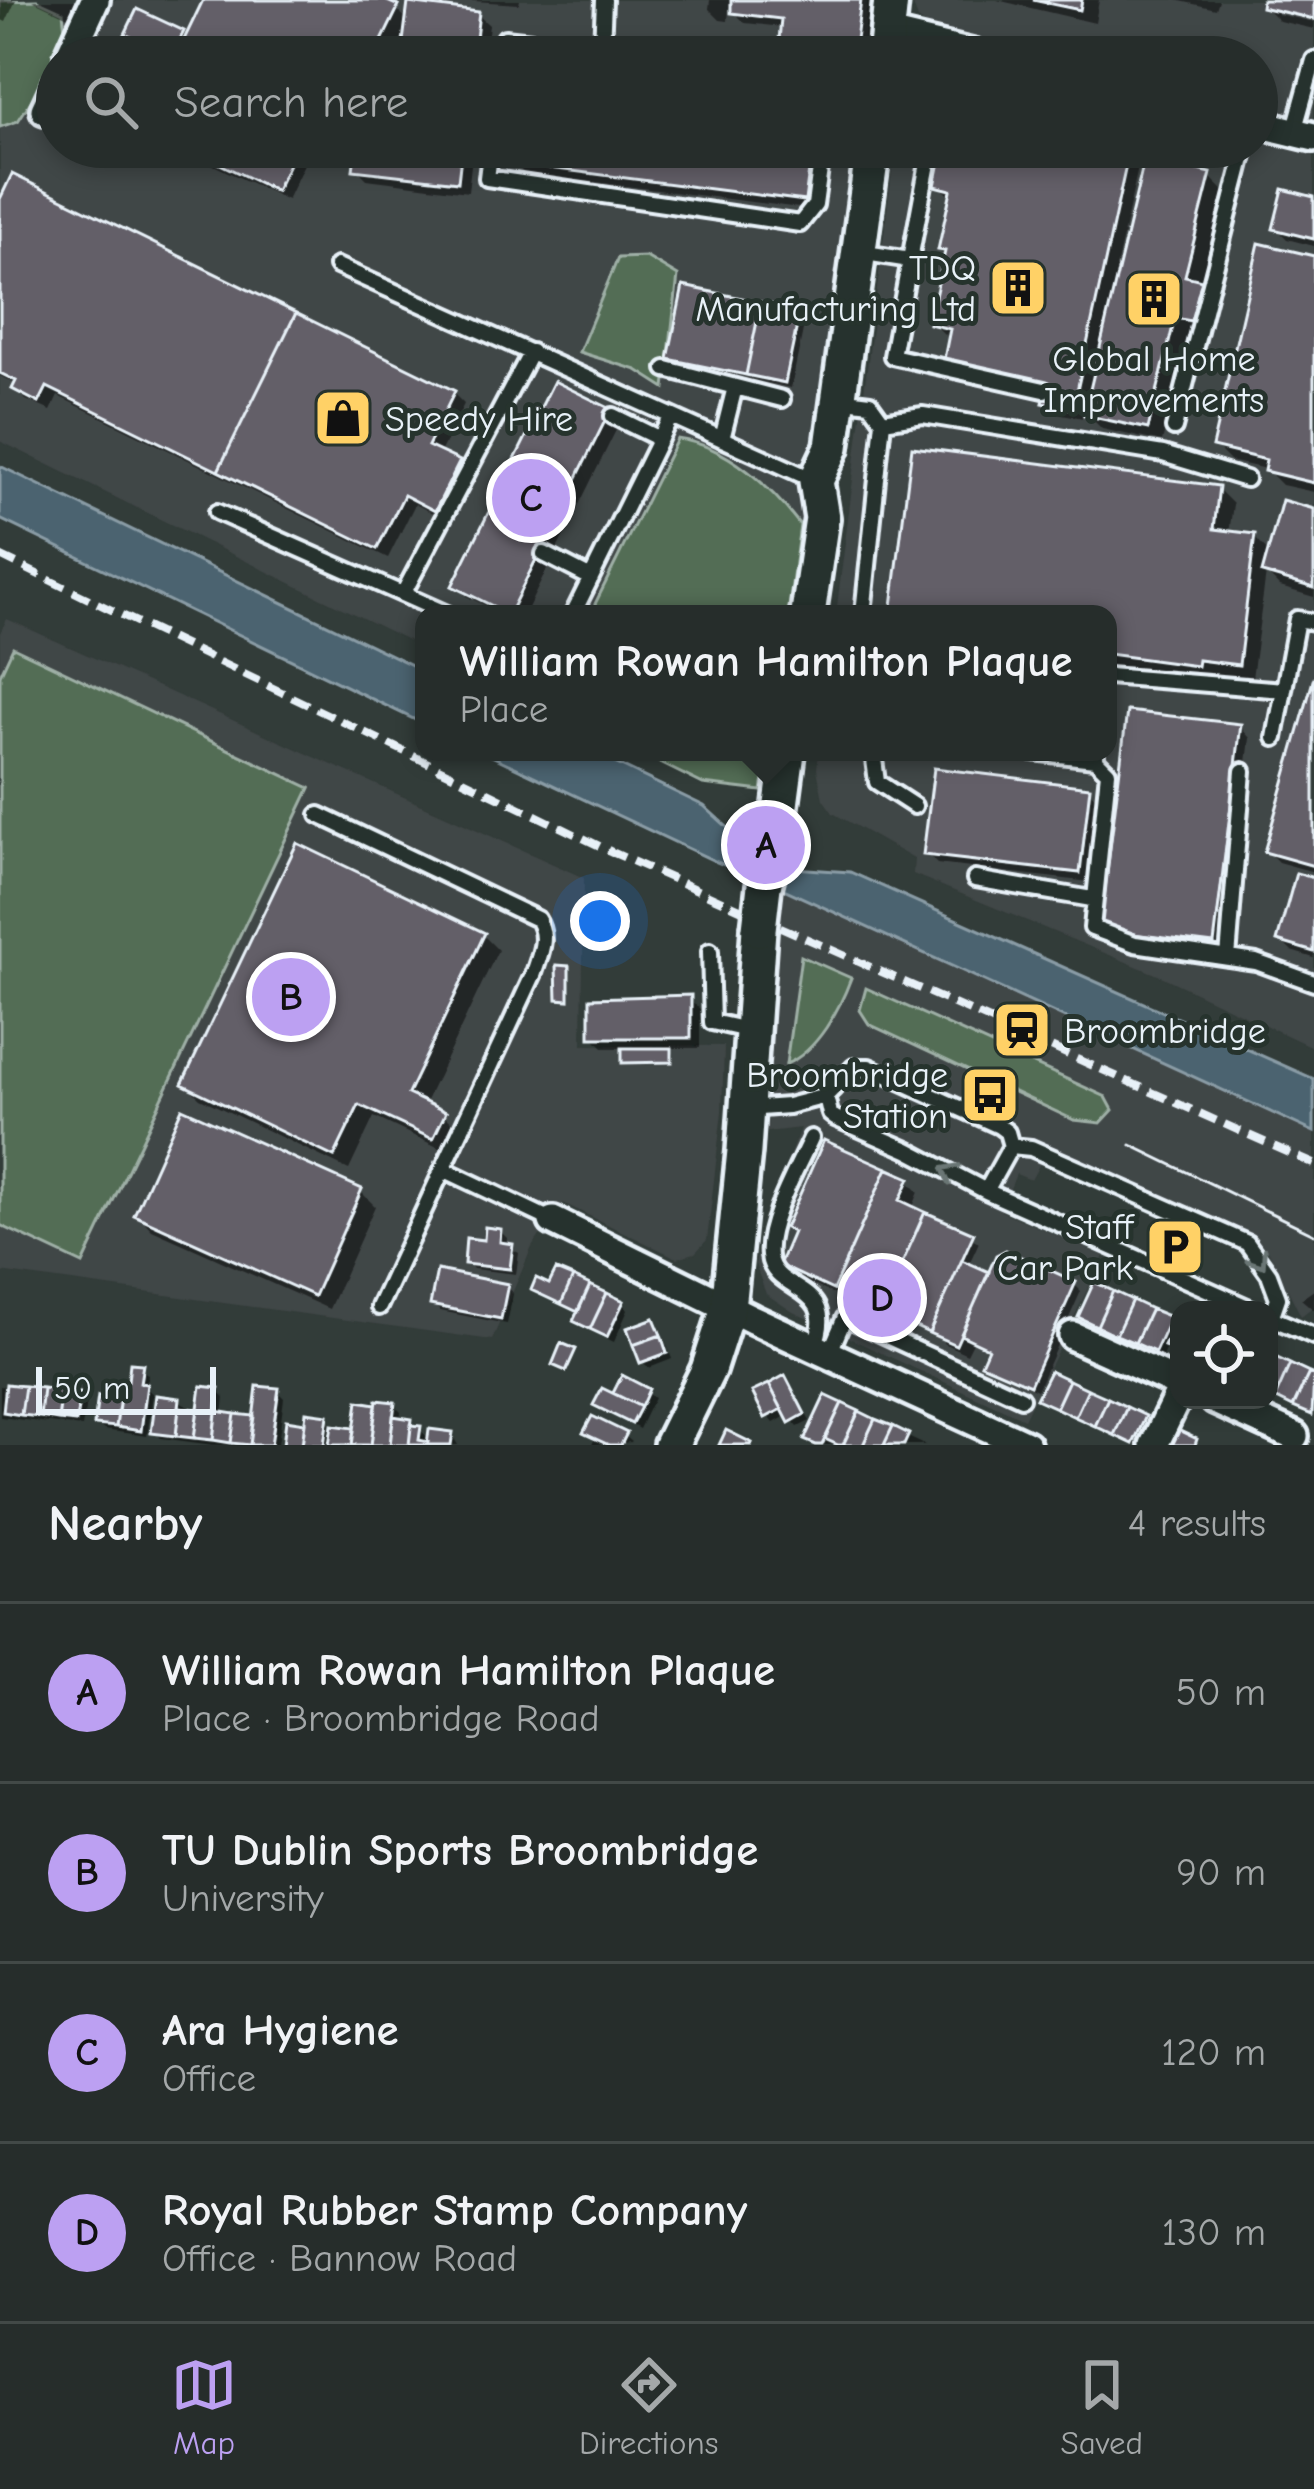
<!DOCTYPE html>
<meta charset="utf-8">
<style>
body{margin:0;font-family:"Comic Neue",sans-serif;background:#323937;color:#f1f3f6}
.controls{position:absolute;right:36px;bottom:36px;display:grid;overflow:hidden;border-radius:24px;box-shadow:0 6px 18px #0003}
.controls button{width:108px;height:108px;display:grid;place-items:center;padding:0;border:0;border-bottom:3px solid #424947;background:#262d2b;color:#f1f3f6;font:60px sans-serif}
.scale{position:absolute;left:36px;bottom:30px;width:180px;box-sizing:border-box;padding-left:12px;border:6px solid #e8f1f8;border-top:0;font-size:33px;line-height:42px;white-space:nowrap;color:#e8f1f8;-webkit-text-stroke:9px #26332d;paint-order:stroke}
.you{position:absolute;left:600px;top:921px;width:42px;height:42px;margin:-30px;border:9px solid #fff;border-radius:50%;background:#1a73e8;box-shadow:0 0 0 18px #1a73e833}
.badge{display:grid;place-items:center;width:78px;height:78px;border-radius:50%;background:#bca0f2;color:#111;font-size:39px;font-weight:700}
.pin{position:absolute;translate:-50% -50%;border:6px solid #fff;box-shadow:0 3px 12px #0006}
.popup{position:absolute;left:415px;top:605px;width:702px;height:156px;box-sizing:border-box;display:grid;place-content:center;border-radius:24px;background:#262d2b;filter:drop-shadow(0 3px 9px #0005);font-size:39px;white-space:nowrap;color:#a4a8a9}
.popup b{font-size:45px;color:#f1f3f6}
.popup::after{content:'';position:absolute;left:50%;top:100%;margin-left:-24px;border:24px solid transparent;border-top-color:#262d2b}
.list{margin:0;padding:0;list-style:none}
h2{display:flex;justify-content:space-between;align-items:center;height:156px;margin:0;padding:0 48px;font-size:51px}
h2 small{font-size:39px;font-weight:400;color:#a4a8a9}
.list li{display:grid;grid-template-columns:78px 1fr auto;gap:36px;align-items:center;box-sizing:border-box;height:180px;padding:0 48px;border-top:3px solid #424947}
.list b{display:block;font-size:45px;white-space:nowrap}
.list p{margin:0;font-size:39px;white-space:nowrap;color:#a4a8a9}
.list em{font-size:39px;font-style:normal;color:#a4a8a9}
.icon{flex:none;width:66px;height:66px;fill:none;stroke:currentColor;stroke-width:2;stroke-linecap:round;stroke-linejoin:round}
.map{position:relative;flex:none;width:1314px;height:1445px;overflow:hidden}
.search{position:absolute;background:#262d2b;box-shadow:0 6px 18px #0003;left:36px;right:36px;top:36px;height:132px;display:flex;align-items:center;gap:30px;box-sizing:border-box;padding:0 42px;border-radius:66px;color:#a4a8a9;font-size:45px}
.sheet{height:876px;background:#262d2b}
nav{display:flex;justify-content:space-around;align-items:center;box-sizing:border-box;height:168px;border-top:3px solid #424947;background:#262d2b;font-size:33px;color:#a4a8a9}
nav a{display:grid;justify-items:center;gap:6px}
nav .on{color:#bca0f2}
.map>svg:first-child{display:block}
.built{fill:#414647}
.green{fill:#536d54;stroke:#9eafa6;stroke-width:3}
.water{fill:#4c6470;stroke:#8a9ca6;stroke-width:3}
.shadow{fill:#0007}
.building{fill:#635e68;stroke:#e8f1f8;stroke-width:3}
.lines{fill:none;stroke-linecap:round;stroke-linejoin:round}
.service-casing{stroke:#e8f1f8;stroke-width:22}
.minor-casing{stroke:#e8f1f8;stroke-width:36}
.tertiary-casing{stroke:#e8f1f8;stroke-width:42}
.service{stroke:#26332d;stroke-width:14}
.minor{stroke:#26332d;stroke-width:27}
.tertiary{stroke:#26332d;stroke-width:33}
.tram{stroke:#e8f1f8;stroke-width:3}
.rail{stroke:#e8f1f8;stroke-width:8;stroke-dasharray:18 9;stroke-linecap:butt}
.tertiary-bridge-casing{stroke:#e8f1f8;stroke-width:42;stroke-linecap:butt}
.tertiary-bridge{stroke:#26332d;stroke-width:33}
.oneway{stroke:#6a7674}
.labels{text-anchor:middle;stroke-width:10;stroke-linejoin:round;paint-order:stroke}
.poi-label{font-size:36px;fill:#e8f1f8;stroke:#26332d;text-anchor:end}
</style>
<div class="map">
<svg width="1314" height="1445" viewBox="0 0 1314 1445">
<rect width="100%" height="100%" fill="#323c39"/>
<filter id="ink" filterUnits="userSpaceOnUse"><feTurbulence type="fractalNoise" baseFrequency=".00833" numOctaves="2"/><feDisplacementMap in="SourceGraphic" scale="24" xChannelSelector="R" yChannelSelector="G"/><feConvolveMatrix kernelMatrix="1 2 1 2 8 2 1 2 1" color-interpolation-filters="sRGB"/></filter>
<g filter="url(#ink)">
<path class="built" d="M0,0H867L863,57H57V147H852L788,614H424V648L0,441Z
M911,0H1314V1048L1163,977L913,874L914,859L833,813L823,799L817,769L819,752H1108V614H836L895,147H1257V57H928L933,31L918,19Z
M7,619L584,878L582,1045L724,1046L722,1111L707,1240L695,1253L677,1258L563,1203L532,1247L492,1340L0,1272V633Z
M780,886L1314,1132V1306L1301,1316L1269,1252L1254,1236L1049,1146L1031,1180L1016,1174L1001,1211L1104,1256L1024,1419L793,1312L766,1294L755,1264L765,1220L800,1128L767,1132L773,946Z"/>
<path class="green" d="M37,0L63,12L66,38L48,75L18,121L0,127V1Z
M646,257L678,276L665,388L637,370L579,352L618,258Z
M677,439C727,445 771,487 800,525L788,614H590Z
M13,647L310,788L83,1264L0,1225V675Z
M638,752H768L762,791L703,784Z
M801,956L851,978C840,1008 817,1052 786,1064Z
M866,988L1106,1097L1113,1110L1101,1123L1074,1120L869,1024L860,1010Z"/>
<path class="water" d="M0,466L424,671V724L0,519Z
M483,752H592L704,806L758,855L793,868L850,872L1314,1079V1132L779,887L717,862Z"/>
<path class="shadow" d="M0,0H16L6,22L0,19Z
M32,0H76L68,17Z
M206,0H399L395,8L409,21L478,15L489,25L485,57H404L405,36L396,57H166L140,44L129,33H183L188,39Z
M459,0H520L519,4Z
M710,0H872L865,57L793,49L782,38L783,27L745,23L729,7L728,21L720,20L709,9Z
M997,0H1099L1095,23Z
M1176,0H1219L1216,9Z
M1266,0H1314V16L1277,8V14L1314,22V29L1279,21L1264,6Z
M196,147H312L287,200L205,161Z
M359,147H473L468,192L367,179L356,168Z
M515,147H823L815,210L524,173L513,162Z
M946,147H1134L1141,154L1116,268L1122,269L1209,176L1224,191L1201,284L1215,298L1206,334L1190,331L1162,442L1102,429L1085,412L1083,418L1057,413L1046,402L1048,394L944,334L933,323L947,255L941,249L952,197L938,185Z
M1314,200V246L1287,239L1276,228Z
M0,206L453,393L464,404L439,455L469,474L446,520L415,504L388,558L58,396L51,411L26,400L15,389L17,385L0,376Z
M1314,259V492L1282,485L1266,469L1230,461L1215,446Z
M799,313L805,320L791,388L678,364L671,358Z
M555,385L620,422L525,614H503L466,596L456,586Z
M915,451L1218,489L1233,504L1229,534L1254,537L1270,554L1314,512V597L1280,587L1266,573L1252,678L1212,673L1211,679L1108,666V614H894Z
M1314,688V872L1278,862L1267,851Z
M1240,727L1250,738L1224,953L1114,939Z
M1089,790L1099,801L1090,882L937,864L926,853Z
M1314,882V958L1291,951L1280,940Z
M483,935L498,950L424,1105L444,1115L459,1129L448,1152L374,1117L349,1170L200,1098L185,1084Z
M689,999L700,1009V1048H668L674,1054V1063L628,1064L625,1048H604L593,1037Z
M908,1181L919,1192L912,1209L979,1242L968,1266L991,1276L1074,1284L1081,1291L1037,1390L991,1370L985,1363L991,1350L973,1342L967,1354L943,1343L944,1336L893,1313L892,1320L793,1276L782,1265Z
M360,1191L375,1206L329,1309L152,1230L138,1215Z
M500,1231L507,1238L506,1246L519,1253L516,1274L473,1269L467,1262Z
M507,1287L513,1294L507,1324L440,1311L433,1304Z
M534,1289L622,1303L628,1310L614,1342L583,1327L577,1321L580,1314Z
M1314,1290V1310L1301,1299Z
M1081,1316L1169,1320L1177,1328L1179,1323V1356L1167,1345L1162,1357Z
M653,1321L660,1328L672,1359L649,1368L642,1361Z
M1269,1358L1314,1378V1417L1269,1397Z
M132,1366L148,1374L146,1388L153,1394L147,1436L104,1430L97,1424L122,1402Z
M623,1379L654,1398L639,1429L597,1405L614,1397Z
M785,1379L810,1421L798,1427L788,1415L774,1423L768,1416Z
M0,1386L79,1396L86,1403L82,1427L0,1417Z
M218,1391L225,1397L223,1415L256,1420L277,1391L284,1398L278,1445H213L161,1438L154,1431L179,1401L201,1412Z
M1040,1398L1145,1418L1151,1425L1142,1445H1133Z
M826,1399L925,1445H814L807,1439Z
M360,1404L394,1405L401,1412L400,1420L410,1421L431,1440L452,1435L458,1445H286L308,1426L327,1418L333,1428L357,1431Z
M587,1432L625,1436L632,1442L592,1445L594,1440Z"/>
<path class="building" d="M203,0H385L399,6L375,55L356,46L351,57H183L177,54Z
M731,0H861L855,48L779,40L781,19L731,13Z
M1033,0H1082L1080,10Z
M1262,0H1314V19L1261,7Z
M408,3L479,12L474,57H401Z
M137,9L184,31L172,56L125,34Z
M193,147H297L276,191L191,150Z
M356,147H462L458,182L353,170Z
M512,147H812L805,201L510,163Z
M943,147H1130L1073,409L1043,403L1047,387L943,364L950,329L929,324L945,251L938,250L951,190L935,186Z
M1145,157L1211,173L1185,276L1202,280L1191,321L1175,318L1148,429L1084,415Z
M12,174L296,313L218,471L47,387L39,403L12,389L16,381L0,373V199Z
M1283,189L1314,197V239L1273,229Z
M1259,243L1314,256V483L1264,471L1266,460L1212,447Z
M683,286L761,302L746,375L668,359Z
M761,302L800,311L785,383L746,375Z
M296,313L455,391L428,446L460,461L435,511L404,495L377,549L218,471Z
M554,381L611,409L509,614L452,586Z
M912,447L1219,486L1214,529L1255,534L1239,665L1198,660L1197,666L1108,654V614H891Z
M1282,500L1314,509V588L1262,573Z
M1314,677V866L1264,852Z
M1127,711L1241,724L1214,944L1100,930Z
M934,768L1090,787L1080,873L923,855Z
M297,843L485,933L408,1094L446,1112L433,1139L359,1105L334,1157L182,1084Z
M1296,873L1314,878V952L1277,941Z
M556,965L569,966V1000L557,999Z
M691,995V1038H590V998Z
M622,1048H672V1062L622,1063Z
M182,1108L362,1189L314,1296L134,1215Z
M824,1140L887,1168L833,1290L779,1265L793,1232L785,1228Z
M887,1168L910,1178L900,1200L925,1212L881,1311L833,1290Z
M925,1212L974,1233L929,1333L881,1311Z
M485,1227L501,1229L500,1242L513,1244L510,1269L464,1264L466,1238L484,1240Z
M1006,1250L1076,1282L1030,1385L981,1364L988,1348L961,1335L996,1255Z
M962,1260L989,1272L956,1345L929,1333Z
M437,1270L508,1284L501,1319L430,1305Z
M556,1270L573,1277L561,1304L531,1290L536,1278L549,1284Z
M573,1277L590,1285L578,1312L561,1304Z
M1094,1282L1113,1291L1097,1326L1078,1317Z
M590,1285L607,1293L590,1329L573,1321Z
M1113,1291L1132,1300L1116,1335L1097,1326Z
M607,1293L624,1301L607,1337L590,1329Z
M1132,1300L1151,1309L1135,1343L1116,1335Z
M1151,1309L1171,1317L1155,1352L1135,1343Z
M1179,1316V1353L1164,1346Z
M654,1318L661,1335L633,1345L627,1328Z
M661,1335L667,1353L640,1363L633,1345Z
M561,1343L576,1349L566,1371L552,1365Z
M1271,1355L1290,1364L1275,1398L1269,1396Z
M130,1363L143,1364L140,1383L147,1384L141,1431L116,1427L122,1381H128Z
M1290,1364L1309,1373L1293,1407L1275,1398Z
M1050,1371L1069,1380L1056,1408L1036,1399Z
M1309,1373L1314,1375L1312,1415L1293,1407Z
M622,1375L649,1389L641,1407L613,1393Z
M785,1375L805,1414L789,1423L769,1384Z
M1069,1380L1088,1389L1075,1417L1056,1408Z
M6,1384L25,1386L21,1415L3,1412Z
M769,1384L782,1409L765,1418L752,1392Z
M25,1386L43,1388L40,1417L21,1415Z
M201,1386L219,1388L213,1440L194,1438Z
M257,1386L279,1388L271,1445H250Z
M43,1388L62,1391L58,1420L40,1417Z
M602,1388L641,1407L632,1424L593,1405Z
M1088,1389L1108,1398L1095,1426L1075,1417Z
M62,1391L80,1393L76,1422L58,1420Z
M156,1395L180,1398L176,1436L151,1433Z
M825,1395L842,1403L822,1445H816L804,1440Z
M98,1396L120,1398L116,1427L94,1425Z
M1108,1398L1127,1407L1114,1435L1095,1426Z
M377,1400L395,1402L390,1445H371Z
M358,1401L376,1404L371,1445H352Z
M842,1403L859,1411L843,1445H838L825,1439Z
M179,1407L198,1409L194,1438L176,1436Z
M1127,1407L1146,1416L1133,1444L1114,1435Z
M216,1411L235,1414L231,1443L213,1440Z
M859,1411L875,1419L863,1445H843Z
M306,1412L328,1415L324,1445H302Z
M235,1414L254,1416L250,1445L231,1443Z
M393,1416L412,1419L409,1445H390Z
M592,1416L627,1433L621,1445H609L583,1433Z
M875,1419L893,1426L884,1445H863Z
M286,1420L305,1423L302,1445H283Z
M332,1425L354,1428L352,1445H329Z
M411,1425L421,1426L419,1440L428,1442L427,1445H409Z
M893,1426L909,1434L904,1445H884Z
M429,1429L453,1432L451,1445H427Z
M726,1430L752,1443L751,1445H719Z
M1178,1430L1197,1439L1195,1445H1171Z"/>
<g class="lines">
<g class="service-casing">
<path id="service" d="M602,47L604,0
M502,57L505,38L673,57
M1294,132L1314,60
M491,147L487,178L800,224L815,205L823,147
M931,147L892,356L1044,390
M859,252L910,260
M337,266L816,481
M666,369L782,399
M838,399L870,403L883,421L863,614
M613,416L660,439
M883,421L923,415L1163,454L1246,479
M1174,428L1246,147
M722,439L735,387
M217,512L447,614
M544,554L591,578
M403,594L531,352
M573,614L671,416
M1108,676L1284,690
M1275,738L1297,619L1314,622
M873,752L877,782L914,806
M1033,752L1095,759L1096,755
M1095,759L1108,772L1092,928L1135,944L1256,962L1314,983
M319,815L537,919C549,937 540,954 534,973L443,1169L553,1221
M975,879L1092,899
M710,951L712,1022L752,1031
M1228,958L1243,771
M747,1109L788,1106L826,1096L854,1067H869L999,1126L1007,1132L1011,1146L986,1191L908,1150L835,1118L830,1114L826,1096
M811,1138C798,1167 765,1224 769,1256C773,1295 841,1283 814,1347
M1011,1146L1031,1148L1247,1243L1269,1274L1278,1298L1271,1318
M986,1191L1254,1310
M379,1307L443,1169
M1269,1317L1314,1336
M829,1354L845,1317L1021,1398"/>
</g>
<g class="minor-casing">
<path id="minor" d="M888,34L984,57
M69,57L95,0
M45,110L57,84
M1257,123L1314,137
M553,1221L752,1319L1026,1445
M1073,1336L1179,1384
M1215,1400L1294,1436
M1154,1445L1179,1393"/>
</g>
<g class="tertiary-casing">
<path id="tertiary" d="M885,57L891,0
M808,614L822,518L816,481L832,447L873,147
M764,886L777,835L788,752
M671,1445L708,1370L728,1308L744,1151L759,929"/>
</g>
<use href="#service" class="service"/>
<use href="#minor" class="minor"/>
<use href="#tertiary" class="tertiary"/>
<path class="tram" d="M1131,1145L1314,1234"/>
<path class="rail" d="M0,556L614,853L1314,1164"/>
<g class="tertiary-bridge-casing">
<path id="tertiary-bridge" d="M759,929L764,886"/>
</g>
<use href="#tertiary-bridge" class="tertiary-bridge"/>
</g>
<defs><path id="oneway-chevron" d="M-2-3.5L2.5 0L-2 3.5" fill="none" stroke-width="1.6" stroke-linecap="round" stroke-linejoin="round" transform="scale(3)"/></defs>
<g class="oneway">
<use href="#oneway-chevron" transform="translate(949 1172) rotate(-152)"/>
<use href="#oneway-chevron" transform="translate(1259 1260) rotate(56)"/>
</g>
</g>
<defs>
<g id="building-square" transform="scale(3)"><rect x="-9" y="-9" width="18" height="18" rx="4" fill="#ffd166" stroke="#26332d"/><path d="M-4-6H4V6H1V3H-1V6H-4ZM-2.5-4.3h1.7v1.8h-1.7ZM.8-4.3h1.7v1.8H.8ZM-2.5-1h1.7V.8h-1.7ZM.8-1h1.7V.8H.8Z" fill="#111"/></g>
<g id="shop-square" transform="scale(3)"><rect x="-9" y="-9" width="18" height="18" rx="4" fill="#ffd166" stroke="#26332d"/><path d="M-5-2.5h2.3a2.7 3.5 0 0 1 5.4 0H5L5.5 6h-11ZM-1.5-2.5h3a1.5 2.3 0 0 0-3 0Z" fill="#111"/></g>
<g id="station-square" transform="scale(3)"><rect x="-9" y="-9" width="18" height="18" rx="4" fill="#ffd166" stroke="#26332d"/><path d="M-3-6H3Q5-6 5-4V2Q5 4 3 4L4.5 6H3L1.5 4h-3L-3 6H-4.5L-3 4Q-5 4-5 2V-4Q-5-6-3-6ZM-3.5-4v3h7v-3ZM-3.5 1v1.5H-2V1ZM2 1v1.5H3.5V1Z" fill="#111"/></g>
<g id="bus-square" transform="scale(3)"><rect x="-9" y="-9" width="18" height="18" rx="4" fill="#ffd166" stroke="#26332d"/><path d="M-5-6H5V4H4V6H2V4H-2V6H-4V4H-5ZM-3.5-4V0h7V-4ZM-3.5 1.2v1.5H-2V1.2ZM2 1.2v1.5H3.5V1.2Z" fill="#111"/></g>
<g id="parking-square" transform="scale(3)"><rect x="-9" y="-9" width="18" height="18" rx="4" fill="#ffd166" stroke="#26332d"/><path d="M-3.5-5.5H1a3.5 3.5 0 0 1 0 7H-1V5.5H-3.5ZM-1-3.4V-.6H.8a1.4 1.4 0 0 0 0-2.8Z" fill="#111"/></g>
</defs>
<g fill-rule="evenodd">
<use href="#building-square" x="1018" y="288"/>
<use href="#building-square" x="1154" y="299"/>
<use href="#shop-square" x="343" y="418"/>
<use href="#station-square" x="1022" y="1030"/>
<use href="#bus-square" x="990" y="1095"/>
<use href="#parking-square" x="1175" y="1247"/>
</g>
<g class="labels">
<g class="poi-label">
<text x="976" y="280">TDQ<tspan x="976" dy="41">Manufacturing Ltd</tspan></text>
<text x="1154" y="371" text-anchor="middle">Global Home<tspan x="1154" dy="41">Improvements</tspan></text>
<text x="385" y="431" text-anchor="start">Speedy Hire</text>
<text x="1064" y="1043" text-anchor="start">Broombridge</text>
<text x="948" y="1087">Broombridge<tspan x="948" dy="41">Station</tspan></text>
<text x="1133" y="1239">Staff<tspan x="1133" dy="41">Car Park</tspan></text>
</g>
</g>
</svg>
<div class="controls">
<button><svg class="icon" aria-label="locate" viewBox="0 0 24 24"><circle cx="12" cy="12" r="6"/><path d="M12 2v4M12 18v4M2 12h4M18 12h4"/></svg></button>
</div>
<div class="scale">50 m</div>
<div class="you"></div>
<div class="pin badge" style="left:766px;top:845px">A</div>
<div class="popup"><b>William Rowan Hamilton Plaque</b>Place</div>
<div class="pin badge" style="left:291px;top:997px">B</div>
<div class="pin badge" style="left:531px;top:498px">C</div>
<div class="pin badge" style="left:882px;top:1298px">D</div>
<div class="search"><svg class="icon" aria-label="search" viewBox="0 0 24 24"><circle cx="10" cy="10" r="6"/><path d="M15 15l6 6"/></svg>Search here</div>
</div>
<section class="sheet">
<h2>Nearby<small>4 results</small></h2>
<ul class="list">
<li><span class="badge">A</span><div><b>William Rowan Hamilton Plaque</b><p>Place · Broombridge Road</p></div><em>50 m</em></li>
<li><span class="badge">B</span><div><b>TU Dublin Sports Broombridge</b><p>University</p></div><em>90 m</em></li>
<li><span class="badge">C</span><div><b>Ara Hygiene</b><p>Office</p></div><em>120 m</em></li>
<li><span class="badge">D</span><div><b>Royal Rubber Stamp Company</b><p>Office · Bannow Road</p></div><em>130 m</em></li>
</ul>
</section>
<nav>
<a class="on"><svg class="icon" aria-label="map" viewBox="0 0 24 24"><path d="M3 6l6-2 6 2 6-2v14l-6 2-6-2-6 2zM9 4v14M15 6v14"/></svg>Map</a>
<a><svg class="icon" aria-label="directions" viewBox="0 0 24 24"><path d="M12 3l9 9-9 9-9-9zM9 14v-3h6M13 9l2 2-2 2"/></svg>Directions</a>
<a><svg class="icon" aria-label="saved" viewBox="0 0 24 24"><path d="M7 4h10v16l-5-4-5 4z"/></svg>Saved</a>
</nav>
